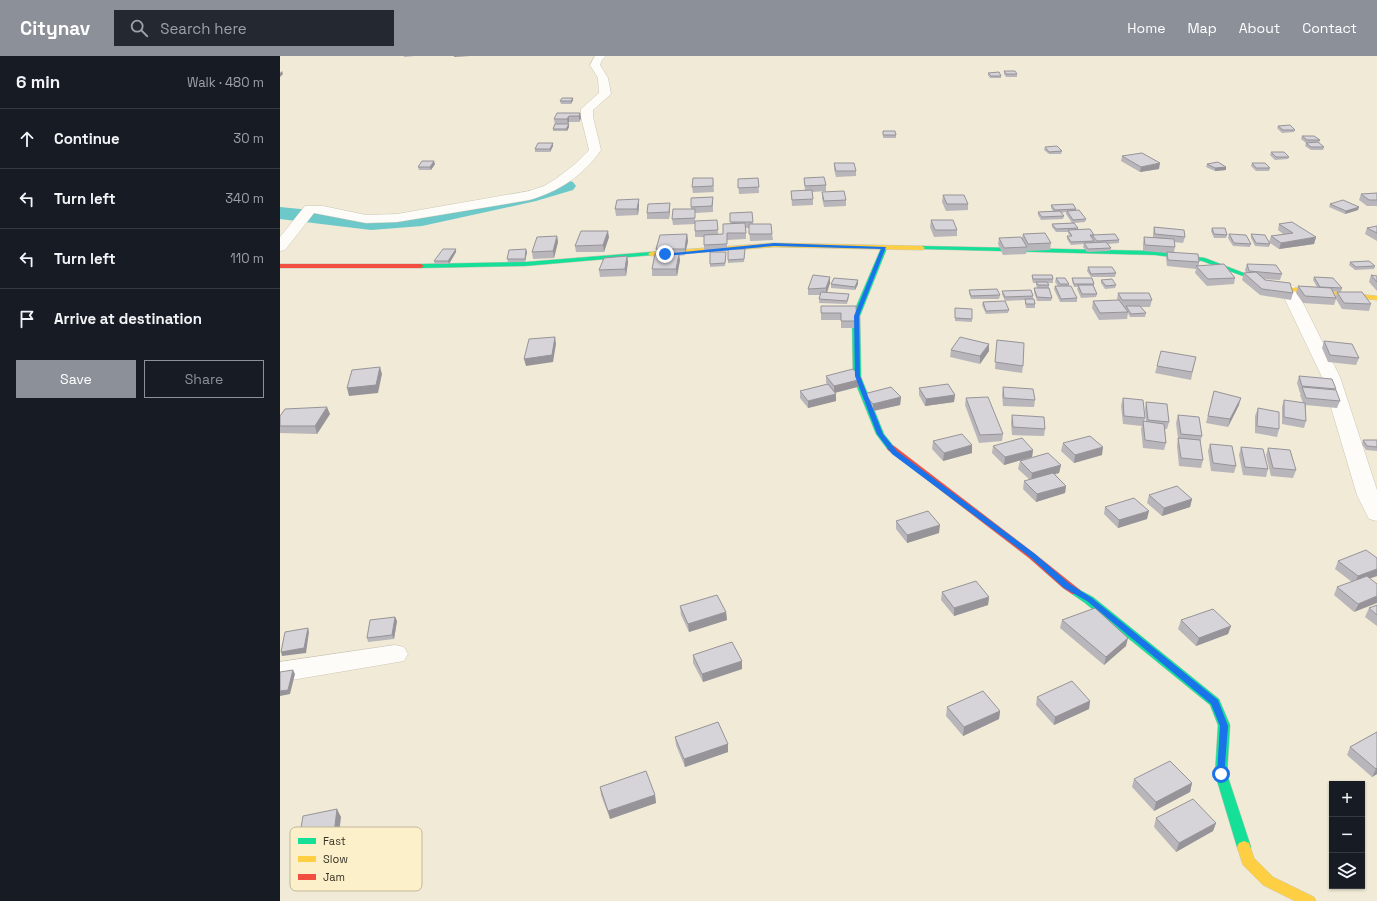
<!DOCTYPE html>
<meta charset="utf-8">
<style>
body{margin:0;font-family:"Space Grotesk",sans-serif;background:#242831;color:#f1f3f6}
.controls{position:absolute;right:12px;bottom:12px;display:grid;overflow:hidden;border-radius:0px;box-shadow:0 1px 3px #0004}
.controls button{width:36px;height:36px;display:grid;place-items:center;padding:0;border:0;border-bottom:1px solid #363941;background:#171b24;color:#f1f3f6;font:20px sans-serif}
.stop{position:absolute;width:12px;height:12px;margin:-9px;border:3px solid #1a73e8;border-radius:50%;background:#fff}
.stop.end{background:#1a73e8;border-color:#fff;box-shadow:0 1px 4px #0008}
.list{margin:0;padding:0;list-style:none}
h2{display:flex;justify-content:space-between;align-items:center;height:52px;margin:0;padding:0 16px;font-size:17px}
h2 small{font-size:13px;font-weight:400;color:#9ea1a6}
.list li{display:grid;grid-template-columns:26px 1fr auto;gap:12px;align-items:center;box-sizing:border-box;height:60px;padding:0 16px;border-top:1px solid #363941}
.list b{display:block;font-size:15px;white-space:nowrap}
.list em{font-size:13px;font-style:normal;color:#9ea1a6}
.actions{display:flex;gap:8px;padding:12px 16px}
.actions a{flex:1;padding:9px 0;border:1px solid #8c9099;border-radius:0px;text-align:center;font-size:14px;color:#8c9099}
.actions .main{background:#8c9099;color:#fff}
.icon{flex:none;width:22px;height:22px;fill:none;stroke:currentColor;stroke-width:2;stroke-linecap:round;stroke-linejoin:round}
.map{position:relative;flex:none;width:1097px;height:845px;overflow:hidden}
header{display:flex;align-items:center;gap:24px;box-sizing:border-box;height:56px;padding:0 20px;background:#8c9099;color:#fff}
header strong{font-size:19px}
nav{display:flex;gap:22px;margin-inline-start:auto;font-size:14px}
.search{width:280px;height:36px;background:#242831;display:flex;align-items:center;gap:10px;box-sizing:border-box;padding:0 14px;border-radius:0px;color:#9ea1a6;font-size:15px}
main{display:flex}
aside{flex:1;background:#171b24}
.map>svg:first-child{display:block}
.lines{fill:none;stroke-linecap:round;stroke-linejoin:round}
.canal{fill:#6dc8c9;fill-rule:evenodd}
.river{fill:#6dc8c9;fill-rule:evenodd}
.street-casing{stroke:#cbc6b6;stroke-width:1}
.fast-casing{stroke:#cbc6b6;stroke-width:1}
.slow-casing{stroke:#cbc6b6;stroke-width:1}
.jam-casing{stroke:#cbc6b6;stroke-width:1}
.street{fill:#fdfcf9;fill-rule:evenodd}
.fast{fill:#16e098;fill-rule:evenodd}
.slow{fill:#ffcf43;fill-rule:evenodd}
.jam{fill:#f24e42;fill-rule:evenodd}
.wall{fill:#b8b5bb}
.shaded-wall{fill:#969498}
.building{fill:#d6d3d9;stroke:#969498}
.route{fill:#1a73e8}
.key{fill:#fcf0cb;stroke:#c1b799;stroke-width:1}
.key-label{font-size:11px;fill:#383325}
</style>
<header>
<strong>Citynav</strong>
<div class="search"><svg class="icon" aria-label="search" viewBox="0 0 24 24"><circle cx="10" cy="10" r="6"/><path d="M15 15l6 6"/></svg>Search here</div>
<nav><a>Home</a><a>Map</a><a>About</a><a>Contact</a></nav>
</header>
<main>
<aside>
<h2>6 min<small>Walk · 480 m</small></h2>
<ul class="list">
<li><svg class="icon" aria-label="ahead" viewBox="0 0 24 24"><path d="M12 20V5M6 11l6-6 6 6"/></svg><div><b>Continue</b></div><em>30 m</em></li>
<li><svg class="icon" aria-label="left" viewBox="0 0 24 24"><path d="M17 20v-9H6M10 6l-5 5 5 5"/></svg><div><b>Turn left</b></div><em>340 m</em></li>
<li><svg class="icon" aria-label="left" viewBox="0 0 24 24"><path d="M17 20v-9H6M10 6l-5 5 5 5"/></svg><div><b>Turn left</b></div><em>110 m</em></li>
<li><svg class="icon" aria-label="arrive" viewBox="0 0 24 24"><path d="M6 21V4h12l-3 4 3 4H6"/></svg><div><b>Arrive at destination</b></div></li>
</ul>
<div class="actions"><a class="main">Save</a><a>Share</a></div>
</aside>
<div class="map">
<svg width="1097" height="845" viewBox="0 0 1097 845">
<rect width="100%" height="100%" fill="#f1ead6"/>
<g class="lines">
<path class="canal" d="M286,126L290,127L292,130L290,133L254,144L250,143L248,140L250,137Z
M196,148L200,149L202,152L200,155L142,167L91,171L0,161V153L91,163L142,159Z"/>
<path class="river" d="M286,124L293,126L296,130L293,134L256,145L142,170L91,174L0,163V151L91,160L142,156L252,134Z"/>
<g class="street-casing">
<path id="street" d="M315,0H326L322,4L320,9L328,22L331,38L313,54V61L321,94C304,119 278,136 249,144L117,166L86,167L34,157L5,194L0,195V181L25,150H43L86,159L117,158L249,135L264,130L277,122L295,108L309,94L301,61V53L319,37L318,22L310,9Z
M1008,228L1014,230L1016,233L1060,321L1097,434V465L1089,463L1077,439L1042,321L1000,233L1002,230Z
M115,589L124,591L128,598L124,605L0,626V606Z"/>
</g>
<g class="fast-casing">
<path id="fast" d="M604,190L607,192L580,260L581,321L604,378L615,392L611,395L608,394L596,378L573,321L572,260L601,192Z
M642,190L875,195L925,202L995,229L992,231L990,230L922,205L875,199L640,193V191Z
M371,196L373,197V199L245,210L141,212L138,210L141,208L245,206Z
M796,532L813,541L939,643L950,669L947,718L971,791L969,795L964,797L959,795L957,791L935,718L938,669L930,649L805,547L792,538L791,536L792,534Z"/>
</g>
<g class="slow-casing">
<path id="slow" d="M494,187L642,190L645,192L642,194L494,191L371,200L368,198L371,196Z
M992,227L1008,231L1097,240V244L1008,235L990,230L989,229Z
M964,785L969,787L974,802L993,821L1034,841L1036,845H1015L983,829L963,809L957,791L959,787Z"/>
</g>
<g class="jam-casing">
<path id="jam" d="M0,208H141L144,210L141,212H0Z
M611,389L614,390L755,498L800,534L801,536L800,538H792L783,532L749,502L608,394L607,392L608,390Z"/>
</g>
<use href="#street" class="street"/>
<use href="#fast" class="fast"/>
<use href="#slow" class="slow"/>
<use href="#jam" class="jam"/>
</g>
<path class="wall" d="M124,0H135L124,1Z
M724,15L737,18V21H726L724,18Z
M708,17L721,20V22H710L708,19Z
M293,42V44L291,48H281L280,45Z
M300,57L301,62L299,66H289L288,68L289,71L287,75H273V73L275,69L274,63Z
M998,70L1015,74L1014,76L1002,77L997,72Z
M603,75L616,79V82H603Z
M1022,80L1040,84L1039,87L1044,91L1043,94H1031L1025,90L1026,87L1021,83Z
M273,87V90L270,96H255V93Z
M765,91L782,95L781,98H769L764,94Z
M991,96L1009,101L1008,103L995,104L990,99Z
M842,100L879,113L860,116L841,105Z
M554,107L576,115V120L556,121L554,113Z
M972,107L990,112L989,115H976L971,110Z
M155,108L151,114H139L138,111Z
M927,108L946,111V114L935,115L926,111Z
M433,122L434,136L413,137L412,131Z
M478,122L479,137L459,138L458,123Z
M524,122L546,129V135L532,136L533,143V149L512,150L511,135H525Z
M542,136L566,144V150L544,151L542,142Z
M1097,137V150H1087L1079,144L1081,138Z
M663,139L688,148V154L666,155L662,146Z
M433,141V156L415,157V165L437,164L438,178H443L451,167L450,157L472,156L473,168L492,178L493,184L470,185L469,172H466V183L447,184V195H424V181H415V168L393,169L392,163L411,153V142Z
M359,143V150L358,159L336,160L335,153Z
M1050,148L1078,154L1065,158L1049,151Z
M771,149L796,153V154L806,163L805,166L794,167L798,172V174L814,179L839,184V187L828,188L831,192L830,195L807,196L803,191L804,188L791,189L787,183V180H790L788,177V176H776L772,171V168L792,167L786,158V156L781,157L784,160L783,163L761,164L758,159V156L773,155L771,152Z
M390,153L389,163H367V157Z
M651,164L677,174V180L654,181L650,171Z
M999,168L1036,181L1034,188L999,193L990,187V188L989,191L975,190L971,182V178L989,186L991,180L1003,178L998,174Z
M1097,170V185L1085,178L1087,172Z
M874,171L905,181L903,187L894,186L895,191L894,196L919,206V210L955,222L954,228L927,230L915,217L916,213L887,210L886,202L887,197L863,195V187L864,181L873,182V177Z
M932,172L947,179L946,182H934L931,175Z
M407,178L408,185L405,199L399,200L400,204L397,220H372V213L377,198L376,193Z
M743,178L771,187L770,194L747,195V193L746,198L723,199L718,188L719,182H742Z
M949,178L971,188L970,191L953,190L948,182Z
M277,180L278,186L274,202L253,203L252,196Z
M329,181L324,196H296L295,190Z
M448,193L465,196L464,206L448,207Z
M176,196L169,208H155L154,205Z
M247,196L245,206H228L227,203Z
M446,199L445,210L430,211V208Z
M347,200L348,206L346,220L320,221L319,214Z
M1070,206L1095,210L1094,213L1075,214L1069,209Z
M967,208L1002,218L1000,224L983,223L1013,237L1011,244L980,239L962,224L964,217H966L965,214Z
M808,211L836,217L835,221H811L807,215Z
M752,219L773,223V227H768L769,229V232L772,242L771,245H757L754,236V232H757L756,229V227H753L752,223Z
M1091,219L1097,220V235L1089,226Z
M550,221V227L547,237L569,241L567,248L539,247L540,239H528V233Z
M1034,221L1062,232L1061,236L1053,235L1056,241L1057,236L1091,248L1089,255L1062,253L1056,243L1054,249L1023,247L1016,237L1018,230L1037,231L1033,224Z
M776,222L789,228V230L797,242V246H780L774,233L775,230H778L775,226Z
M792,222L814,228V231L817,238L816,241L801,242L797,233L798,231H794L792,225Z
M578,224V228L575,234L551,232V228Z
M821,224L836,229L835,232L825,233L821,227Z
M689,234L720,239L719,243H691L689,237Z
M722,235L753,240V243L755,248V252H746L745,247V244L725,245L722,238Z
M838,237L872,244L870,251H861L866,257L865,261H850L848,257L847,263L819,264L812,252L813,245L837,244Z
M703,246L729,254L728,257L706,258L702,249Z
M541,250H576L577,272H561V264H541Z
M675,252L692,263V266L675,265Z
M717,284L743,310L742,317L715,313Z
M1044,285L1079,302L1076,309L1048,306L1042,292Z
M671,294L709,295L700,308L670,301Z
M916,301L911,324L875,317L877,310Z
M546,320L582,323L581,330L555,337L556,345L528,352L520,342V335L547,328L546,327Z
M1019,320L1056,333L1055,334L1060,345L1057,352L1026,349V365L1024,372L1002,368V351L1004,344L1023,347L1020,339L1021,337H1020L1017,327Z
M723,331L755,344L754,351L723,350L722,339Z
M639,332L675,339L674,346L645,350L639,339Z
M934,335L959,349L948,371L926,367Z
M584,338L621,341L620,349L593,355L584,345Z
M686,342L723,378L722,385L699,387L685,349Z
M843,342L865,362L864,366H866L865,353L866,346L889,366L887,373H885L886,387L884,394L863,392L861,373L862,370L843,368L841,350Z
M978,352L999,373L997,381L975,377V360Z
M50,358L37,378L0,377V360Z
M732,359L765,373L764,380L732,379L731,367Z
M898,359L922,380L920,387L923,404L921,412L899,410L897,390L898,382L896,367Z
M1083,384H1097V395L1086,394L1082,388Z
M653,385L692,389V397L663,405L652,393Z
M783,387L822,399L794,407L781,395Z
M930,388L956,410L954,417L931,415L928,395Z
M713,390L753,394L752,401L724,409L712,397Z
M961,391L988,413L986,421L963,419L959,399Z
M988,392L1016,414L1013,422L991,420L986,399Z
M740,405L781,409L779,417L775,418L786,430L785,437L756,446L743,433L744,425L750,424L738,413Z
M869,439L912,443L910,451L882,460L867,447Z
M825,451L867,463L838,472L824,458Z
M616,465L659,477L627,487L616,473Z
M1097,502V520L1089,522L1074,556L1054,539L1057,531L1072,526L1055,513L1058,505Z
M662,536L709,541L708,549L674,560L661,544Z
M1097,549V570L1085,561L1089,552Z
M400,550L446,556L447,564L409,576L401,559Z
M115,561L117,565L114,583L88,586L87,582Z
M782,564L846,590L824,609L780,572Z
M901,564L951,570L948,578L916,590L898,573Z
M413,599L462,605V613L423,626L413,607Z
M757,641L810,645L809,653L774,669L756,649Z
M667,651L720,655L719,663L683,680L666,660Z
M1097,676V718L1092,721L1067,699L1070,691Z
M395,681L448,688V696L405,711L396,689Z
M854,723L912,727L910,736L874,755L852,731Z
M320,731L375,739L376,747L330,763L321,739Z
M876,762L936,767L933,775L896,796L874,771Z"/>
<path class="shaded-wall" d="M174,0H190L174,1Z
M2,15L3,18L0,21V17Z
M293,42V44L291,48V45Z
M300,57L301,62L299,66V60Z
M289,60V66L288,69L287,63Z
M289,68V71L287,75L286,73Z
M273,87V90L270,96V93Z
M154,105L155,108L151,114L150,111Z
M880,107L879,113L860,116L861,111Z
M946,111V114L935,115V112Z
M359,143V150L358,159L357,153Z
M390,147V153L389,163V156Z
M1079,151L1078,154L1065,158L1066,155Z
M328,175L329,181L324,196L323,189Z
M407,178L408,185L405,199V193Z
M277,180L278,186L274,202L273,195Z
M1036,181L1034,188L999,193L1001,187Z
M176,193V196L169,208L168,205Z
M246,193L247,196L245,206V203Z
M399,198L400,204L397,220L396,213Z
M347,200L348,206L346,220L345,213Z
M550,221V227L546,239V232Z
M578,224V228L575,234V231Z
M275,281L276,288L273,306L246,310L244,303Z
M709,288V295L700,308V300Z
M100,311L102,318L98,337L69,340L67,332Z
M582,323L581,330L554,337V330Z
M556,338V345L528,352V345Z
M675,339L674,346L645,350L646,343Z
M621,341L620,349L593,355V348Z
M961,342L959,349L948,371L950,363Z
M47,351L50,358L37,378L35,370Z
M692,389V397L663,405L664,397Z
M823,391L822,399L794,407L795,399Z
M753,394L752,401L724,409L725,401Z
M781,409L779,417L751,425L752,417Z
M786,430L785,437L756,446L757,438Z
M912,443L910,451L882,460L884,452Z
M869,455L867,463L838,472L839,464Z
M660,469L659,477L627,487V479Z
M1097,513V520L1074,528L1078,520Z
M1097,540V547L1074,556L1078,548Z
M709,541L708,549L674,560V552Z
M446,556L447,564L409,576L408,568Z
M115,561L117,565L114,583L112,579Z
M951,570L948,578L916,590L919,582Z
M28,572L29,576L26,597L2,600L1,596Z
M848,582L846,590L824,609L826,601Z
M462,605V613L423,626L422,618Z
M13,614L15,618L10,638L0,640V635Z
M810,645L809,653L774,669L775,661Z
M720,655L719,663L683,680L684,671Z
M448,688V696L405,711L404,703Z
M1097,712V718L1092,721L1096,713Z
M912,727L910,736L874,755L876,746Z
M375,739L376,747L330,763L328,755Z
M57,753L61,761L56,802L21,809L16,801Z
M936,767L933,775L896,796L899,787Z"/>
<path class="building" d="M724,15H735L737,18H726Z
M719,16L721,20H711L708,17Z
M282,42H293L291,45H280Z
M277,57H300L299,60H289L287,63H274Z
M275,68H289L286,73H273Z
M1010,69L1015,74H1003L998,70Z
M603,75H615L616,79H603Z
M1022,80H1034L1040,84H1027Z
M1038,86L1044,91H1031L1026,87Z
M258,87H273L270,93H255Z
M777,90L782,95L769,96L765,91Z
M991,96H1004L1009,101H996Z
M862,97L880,107L861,111L842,100Z
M142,105H154L150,111H138Z
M938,106L946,111L935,112L927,108Z
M554,107H574L576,115H556Z
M972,107H985L990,112H976Z
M544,121L546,129L525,130L524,122Z
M413,122H433V130L412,131Z
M478,122L479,131L458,132V123Z
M532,134L533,143L512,144L511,135Z
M564,135L566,144L544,145L542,136Z
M1097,137V144H1089L1081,138Z
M663,139H684L688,148H667Z
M433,141L432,150L411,151V142Z
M359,143L357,153H335L337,144Z
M1063,144L1079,151L1066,155L1050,148Z
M390,147L389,156L367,157L368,148Z
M793,148L796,153L775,154L771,149Z
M393,153H415V162L392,163Z
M799,154L806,163L793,164L787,155Z
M780,155L784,160L762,161L758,156Z
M472,156L473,166H450V157Z
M437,164L438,174L415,175V165Z
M651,164H673L677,174H655Z
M1012,166L1036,181L1001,187L991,180L1013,177L999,168Z
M465,167L466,177H447V188L424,189V179L443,178V168Z
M794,167L798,172L776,173L772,168Z
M469,168H491L492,178H469Z
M1097,170V177L1087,172Z
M874,171L904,174L905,181L875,178Z
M932,172H945L947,179L934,178Z
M810,173L814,179H810L814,185L791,186L787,180H792L788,174Z
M301,175H328L323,189L295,190Z
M765,177L771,187L748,188L743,178Z
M407,178L405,193H376L380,179Z
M835,178L839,184L817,185L812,179Z
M949,178L966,179L971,188L954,187Z
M971,178L985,179L990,188L976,187Z
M277,180L273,195L252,196L257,181Z
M741,181L747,191L724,192L719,182Z
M864,181L894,183L895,191L865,189Z
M826,186L831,192L808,193L804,187Z
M163,193H176L168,205H154Z
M246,193L245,203H227L229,194Z
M448,193H465L464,203L448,204Z
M430,196H446L445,207L430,208Z
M887,196L918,198L919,206L888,204Z
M375,198H399L396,213H372Z
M347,200L345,213L319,214L324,202Z
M1089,205L1095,210L1076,211L1070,206Z
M944,208L955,222L928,223L916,210Z
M967,208L996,209L1002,218L969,215Z
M808,211H832L836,217L811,218Z
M976,216L985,224L1010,227L1013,237L982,233L964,217Z
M533,219L550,221L546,232L528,233Z
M752,219H772L773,223H753Z
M1091,219L1097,220V226Z
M1034,221L1053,222L1062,232L1040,231Z
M554,222L578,224L575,231L551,228Z
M776,222H785L789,228H780Z
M792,222H812L814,228H794Z
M832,223L836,229L826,230L821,224Z
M756,226H767L769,229H758Z
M798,229H813L817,238H802Z
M775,230H791L797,242L781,243Z
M1018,230L1051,232L1056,242L1025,240Z
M754,232H769L772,242L757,241Z
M717,233L720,239L691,240L689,234Z
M751,234L753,240L725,241L722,235Z
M541,236L569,238L567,245L539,243Z
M1057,236H1082L1091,248L1064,247Z
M838,237H869L872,244H842Z
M745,243H754L755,248H746Z
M839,244L848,256L820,257L813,245Z
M725,245L729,254L706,255L703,246Z
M541,250H576L577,265H561V257H541Z
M846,250H860L866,257L851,258Z
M675,252L692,253V263L675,262Z
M275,281L272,299L244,303L249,283Z
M680,281L709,288L700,300L671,294Z
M717,284L744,287L743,310L715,306Z
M1044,285L1072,288L1079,302L1050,299Z
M881,295L916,301L912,316L877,310Z
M100,311L96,329L67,332L72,314Z
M573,313L582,323L554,330L546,320Z
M1019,320L1052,323L1056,333L1022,330Z
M548,328L556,338L528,345L520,335Z
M668,328L675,339L646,343L639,332Z
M611,331L621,341L593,348L584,338Z
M723,331L753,333L755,344L724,342Z
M1022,331L1056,334L1060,345L1026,342Z
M934,335L961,342L950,363L928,360Z
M708,341L723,378L700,379L686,342Z
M843,342L863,344L865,362L844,360Z
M1004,344L1025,347L1026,365L1004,361Z
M866,346L887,348L889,366L868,364Z
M47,351L35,370H0V360L5,353Z
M978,352L999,356V373L977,370Z
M732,359L764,361L765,373L733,371Z
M898,359L919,361L922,380L901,378Z
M863,365L884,368L886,387L865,384Z
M682,378L692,389L664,397L653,385Z
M810,380L823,391L795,399L783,387Z
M742,382L753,394L725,401L713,390Z
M898,382L920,384L923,404L901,402Z
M1083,384H1097V391L1087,390Z
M930,388L952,390L956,410L933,407Z
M961,391L983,393L988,413L965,411Z
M988,392L1010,394L1016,414L993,412Z
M768,397L781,409L752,417L740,405Z
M773,417L786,430L757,438L744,425Z
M897,430L912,443L884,452L869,439Z
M854,442L869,455L839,464L825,451Z
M648,455L660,469L627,479L616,465Z
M1086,494L1097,502V513L1078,520L1058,505Z
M1087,520L1097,528V540L1078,548L1057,531Z
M696,525L709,541L674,552L662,536Z
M437,539L446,556L408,568L400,550Z
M1097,549V559L1089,552Z
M815,552L848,582L826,601L782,564Z
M933,553L951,570L919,582L901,564Z
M115,561L112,579L87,582L90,564Z
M28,572L24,592L1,596L5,576Z
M452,586L462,605L422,618L413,599Z
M13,614L8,634L0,635V616Z
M792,625L810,645L775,661L757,641Z
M703,635L720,655L684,671L667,651Z
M438,666L448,688L404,703L395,681Z
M1097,676V712L1096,713L1070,691Z
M890,705L912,727L876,746L854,723Z
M366,715L375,739L328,755L320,731Z
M913,743L936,767L899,787L876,762Z
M57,753L52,794L16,801L23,760Z"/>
<path class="route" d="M494,187L606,191L579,260L580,320L603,378L617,395L755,498L790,528L812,542L938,644L948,670L944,721L941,722L937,718L940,670L931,648L807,545L784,532L750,501L612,398L597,378L575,320L574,260L601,193L494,190L385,200L383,198Z"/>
<rect x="10" y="771" width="132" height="64" rx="6" class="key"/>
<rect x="18" y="782" width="18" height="6" fill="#16e098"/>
<rect x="18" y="800" width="18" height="6" fill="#ffcf43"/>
<rect x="18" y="818" width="18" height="6" fill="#f24e42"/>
<g class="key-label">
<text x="43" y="789">Fast</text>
<text x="43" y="807">Slow</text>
<text x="43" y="825">Jam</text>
</g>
</svg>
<div class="controls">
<button>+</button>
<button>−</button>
<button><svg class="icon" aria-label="layers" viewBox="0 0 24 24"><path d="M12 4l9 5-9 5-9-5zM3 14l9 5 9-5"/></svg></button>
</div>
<div class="stop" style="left:941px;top:718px"></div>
<div class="stop end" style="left:385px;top:198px"></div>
</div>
</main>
